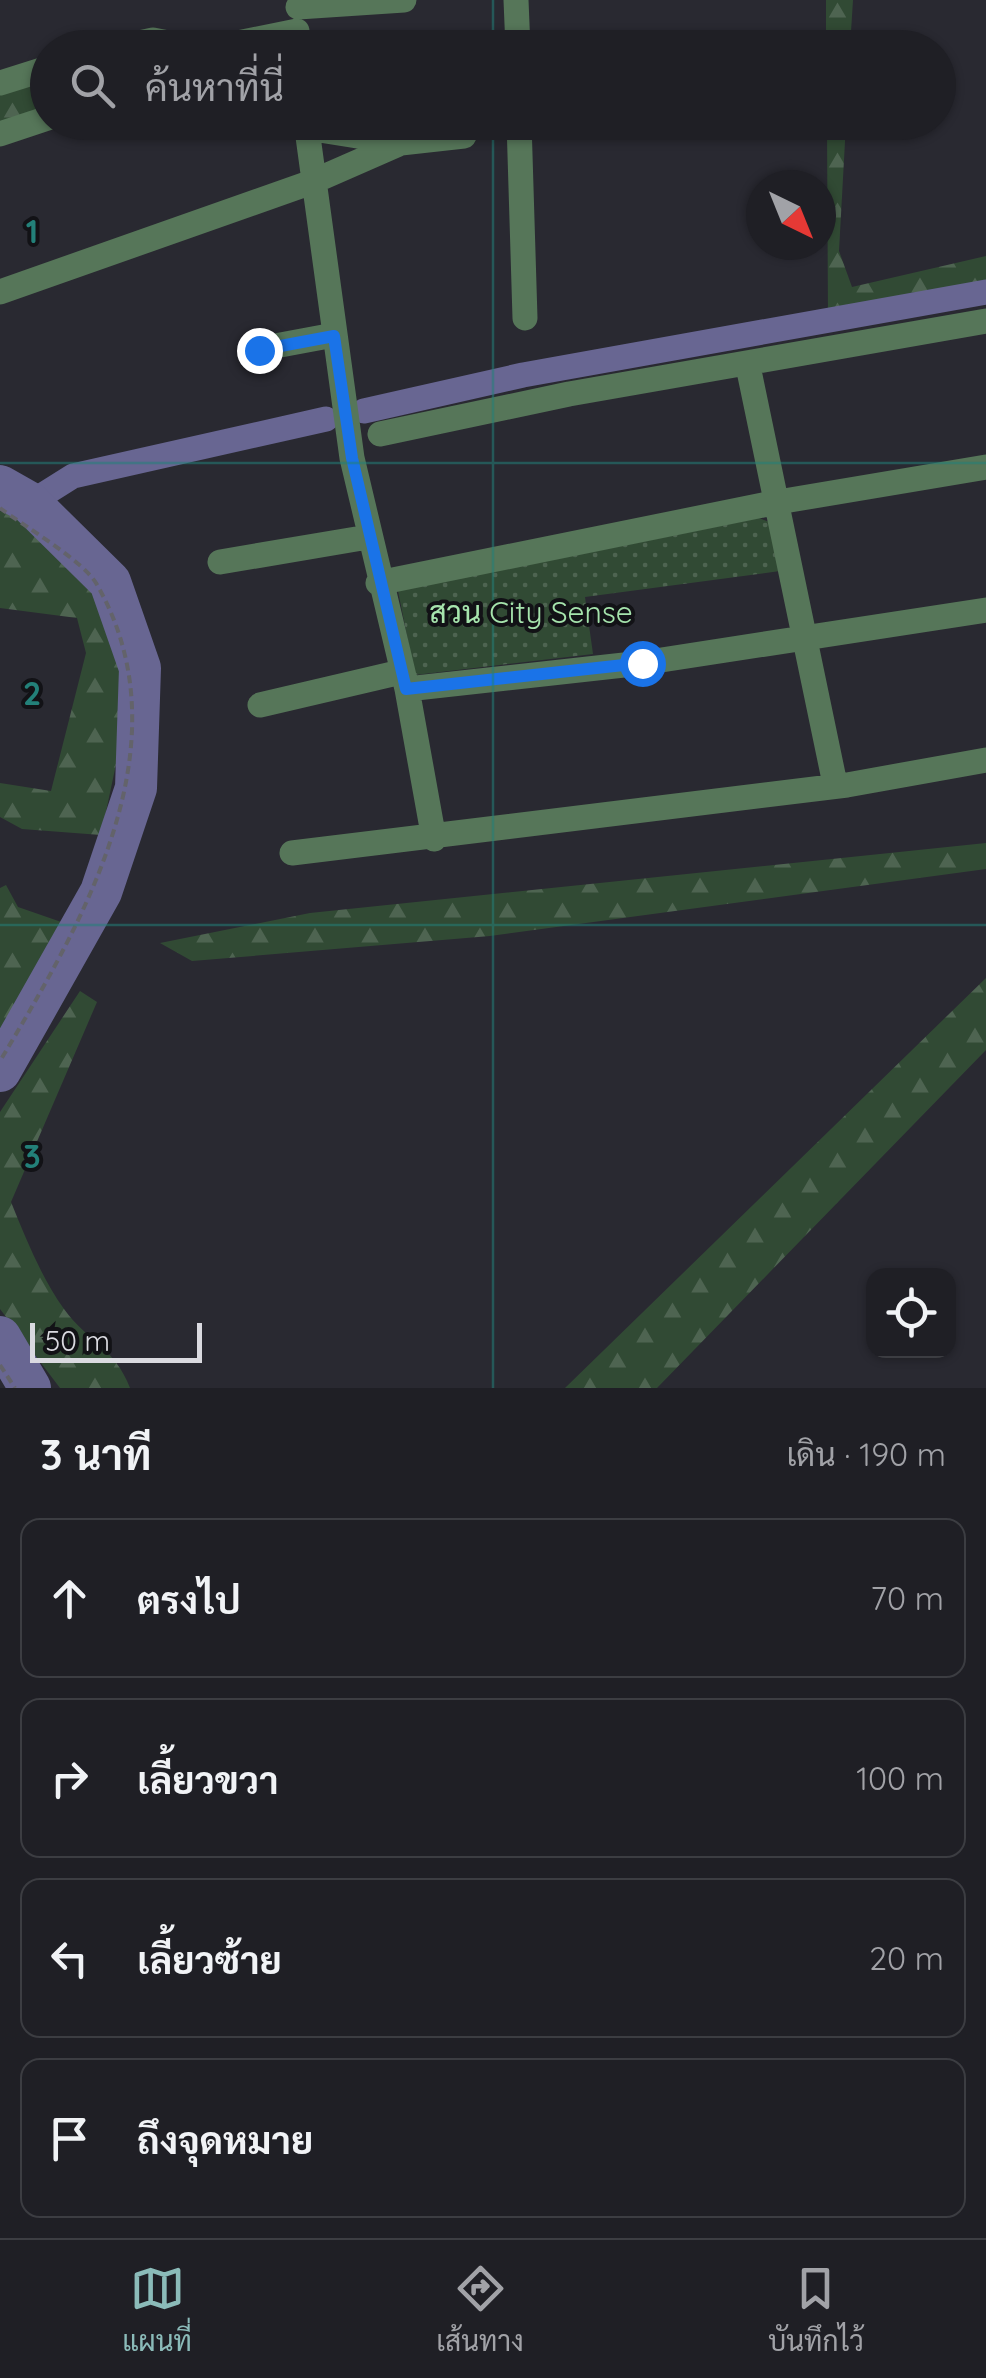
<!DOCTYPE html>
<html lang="th">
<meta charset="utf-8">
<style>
body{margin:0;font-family:Quicksand,Sarabun,sans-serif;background:#27272d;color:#f1f3f6}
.controls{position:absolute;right:30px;bottom:30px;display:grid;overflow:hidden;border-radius:20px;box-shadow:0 2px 8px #0004}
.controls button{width:90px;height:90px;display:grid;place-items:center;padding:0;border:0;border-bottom:2px solid #3c3d42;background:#1f1f25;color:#f1f3f6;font:50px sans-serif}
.compass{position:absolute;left:746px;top:170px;width:90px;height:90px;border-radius:50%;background:#1f1f25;box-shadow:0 2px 8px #0004;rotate:137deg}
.scale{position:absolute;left:30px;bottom:25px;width:172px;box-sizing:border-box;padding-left:10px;border:5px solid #dadae0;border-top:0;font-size:28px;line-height:35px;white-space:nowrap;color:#dadae0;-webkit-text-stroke:8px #121216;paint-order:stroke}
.stop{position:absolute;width:30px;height:30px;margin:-22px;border:8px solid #1a73e8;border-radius:50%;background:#fff}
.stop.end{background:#1a73e8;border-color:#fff;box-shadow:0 2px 10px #0008}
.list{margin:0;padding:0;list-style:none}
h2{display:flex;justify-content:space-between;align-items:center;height:130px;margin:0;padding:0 40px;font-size:42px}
h2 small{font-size:32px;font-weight:400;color:#a1a2a7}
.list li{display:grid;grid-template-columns:65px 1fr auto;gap:30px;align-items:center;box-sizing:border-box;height:160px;margin:0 20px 20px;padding:0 20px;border:2px solid #3c3d42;border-radius:20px}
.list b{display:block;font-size:38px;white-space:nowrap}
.list em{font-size:32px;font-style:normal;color:#a1a2a7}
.icon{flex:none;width:55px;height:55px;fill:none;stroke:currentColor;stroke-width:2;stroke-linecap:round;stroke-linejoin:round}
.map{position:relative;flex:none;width:986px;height:1388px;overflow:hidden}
.search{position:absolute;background:#1f1f25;box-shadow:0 2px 8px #0004;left:30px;right:30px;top:30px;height:110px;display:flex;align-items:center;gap:25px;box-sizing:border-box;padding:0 35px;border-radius:55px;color:#a1a2a7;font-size:38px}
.sheet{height:850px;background:#1f1f25}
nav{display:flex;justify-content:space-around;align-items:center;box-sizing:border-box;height:140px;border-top:2px solid #3c3d42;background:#1f1f25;font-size:28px;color:#a1a2a7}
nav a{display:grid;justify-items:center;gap:5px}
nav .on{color:#8bbbb9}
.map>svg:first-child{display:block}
.forest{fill:url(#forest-firs)}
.park{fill:url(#park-dots)}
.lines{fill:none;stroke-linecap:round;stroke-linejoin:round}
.canal{stroke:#686692;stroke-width:25}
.river{stroke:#686692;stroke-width:42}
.path{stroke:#63636a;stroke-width:4;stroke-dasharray:8 5;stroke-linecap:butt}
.minor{stroke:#567659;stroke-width:25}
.route{stroke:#1a73e8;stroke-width:12}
.grid{fill:none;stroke:#238079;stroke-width:2.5;stroke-opacity:0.55}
.labels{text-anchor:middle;stroke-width:8;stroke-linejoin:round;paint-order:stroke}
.park-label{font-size:30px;fill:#a6e4ad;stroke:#121216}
.grid-label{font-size:32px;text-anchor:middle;font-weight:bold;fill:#238079;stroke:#121216;stroke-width:8;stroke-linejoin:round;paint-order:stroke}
</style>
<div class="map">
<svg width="986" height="1388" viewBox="0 0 986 1388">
<defs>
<pattern id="forest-firs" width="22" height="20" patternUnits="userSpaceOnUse" patternTransform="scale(2.5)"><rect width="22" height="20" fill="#314a34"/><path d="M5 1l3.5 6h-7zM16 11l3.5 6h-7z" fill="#4e6451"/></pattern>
<pattern id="park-dots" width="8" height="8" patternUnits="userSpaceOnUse" patternTransform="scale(2.5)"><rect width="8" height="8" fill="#314a34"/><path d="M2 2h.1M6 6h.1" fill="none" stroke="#4e6451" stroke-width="1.8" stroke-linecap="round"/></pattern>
</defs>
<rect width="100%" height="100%" fill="#292931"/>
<path class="forest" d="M826,0H853L850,47H826Z
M47,77V108L0,123V92Z
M827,123H846L839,251L852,287L986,256V298L828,316Z
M0,511L37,520L82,562L121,660L118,755L101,835L22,829L0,817V783L51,791L86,653L77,618L0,608Z
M986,843V869L490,936L192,961L160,943L310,913Z
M6,885L18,907L67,924L0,1044V888Z
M986,978V1050L657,1388H565Z
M80,991L97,1002L11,1202C26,1239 41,1277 64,1309C87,1341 115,1348 130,1388H60L0,1309V1112Z"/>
<path class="park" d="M759,518L772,523L780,571L585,597L593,654L415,675L398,591Z"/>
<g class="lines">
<path class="canal" d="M364,411L523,375L986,292
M30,503L73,476L326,419"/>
<path class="river" d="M0,486L30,503L110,582L140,668L136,788L101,892L0,1071
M0,1337L30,1388"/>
<path class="path" d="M0,508C24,526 82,560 96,583C189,743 83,922 0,1061
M0,1365L15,1388"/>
<path class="minor" d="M516,0L518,48
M298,7L404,0
M116,48L153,40L194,48
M213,48L297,31
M0,83L48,68
M306,122L352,458L407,689L434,839
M519,122L525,318
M307,128L401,143L464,136
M0,134L48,118
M0,292L312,182L401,143
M259,349L334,335
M748,366L835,784
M380,434L569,394L986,321
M220,562L368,537
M378,583L778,502L986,467
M407,689L642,663L986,610
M260,705L401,672
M292,853L847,785L986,760"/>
</g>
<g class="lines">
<path class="route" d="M259,350L334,336L352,458L406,689L642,663"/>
</g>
<path class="grid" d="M493,0V48M493,122V1388M0,463H986M0,925H986"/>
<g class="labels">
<g class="park-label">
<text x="531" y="623">สวน City Sense</text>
</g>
</g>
<g class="grid-label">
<text x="32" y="243">1</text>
<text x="32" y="705">2</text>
<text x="32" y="1168">3</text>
</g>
</svg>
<div class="controls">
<button><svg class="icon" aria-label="locate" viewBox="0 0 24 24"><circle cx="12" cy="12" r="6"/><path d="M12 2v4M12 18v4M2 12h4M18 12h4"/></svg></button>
</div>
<svg class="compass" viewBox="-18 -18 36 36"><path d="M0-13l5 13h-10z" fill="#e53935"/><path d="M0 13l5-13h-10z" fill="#a1a2a7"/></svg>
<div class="scale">50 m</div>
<div class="stop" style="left:642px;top:663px"></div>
<div class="stop end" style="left:259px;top:350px"></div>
<div class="search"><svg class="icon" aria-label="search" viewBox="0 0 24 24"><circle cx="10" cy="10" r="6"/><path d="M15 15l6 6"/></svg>ค้นหาที่นี่</div>
</div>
<section class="sheet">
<h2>3 นาที<small>เดิน · 190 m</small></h2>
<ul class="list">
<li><svg class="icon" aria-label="ahead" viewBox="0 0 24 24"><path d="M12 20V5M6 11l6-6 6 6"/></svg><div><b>ตรงไป</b></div><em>70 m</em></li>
<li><svg class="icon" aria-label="right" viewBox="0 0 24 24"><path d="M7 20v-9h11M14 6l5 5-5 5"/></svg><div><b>เลี้ยวขวา</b></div><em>100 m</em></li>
<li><svg class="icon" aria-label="left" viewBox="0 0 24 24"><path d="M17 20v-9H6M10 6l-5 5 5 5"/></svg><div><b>เลี้ยวซ้าย</b></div><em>20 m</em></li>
<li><svg class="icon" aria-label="arrive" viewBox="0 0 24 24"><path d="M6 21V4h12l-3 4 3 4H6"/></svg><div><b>ถึงจุดหมาย</b></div></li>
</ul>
</section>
<nav>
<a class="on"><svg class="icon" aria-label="map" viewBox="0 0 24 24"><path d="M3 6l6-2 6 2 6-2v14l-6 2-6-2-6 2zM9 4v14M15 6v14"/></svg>แผนที่</a>
<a><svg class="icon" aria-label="directions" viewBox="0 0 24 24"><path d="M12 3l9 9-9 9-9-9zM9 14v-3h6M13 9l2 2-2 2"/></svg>เส้นทาง</a>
<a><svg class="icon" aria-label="saved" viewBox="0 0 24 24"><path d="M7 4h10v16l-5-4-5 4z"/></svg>บันทึกไว้</a>
</nav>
